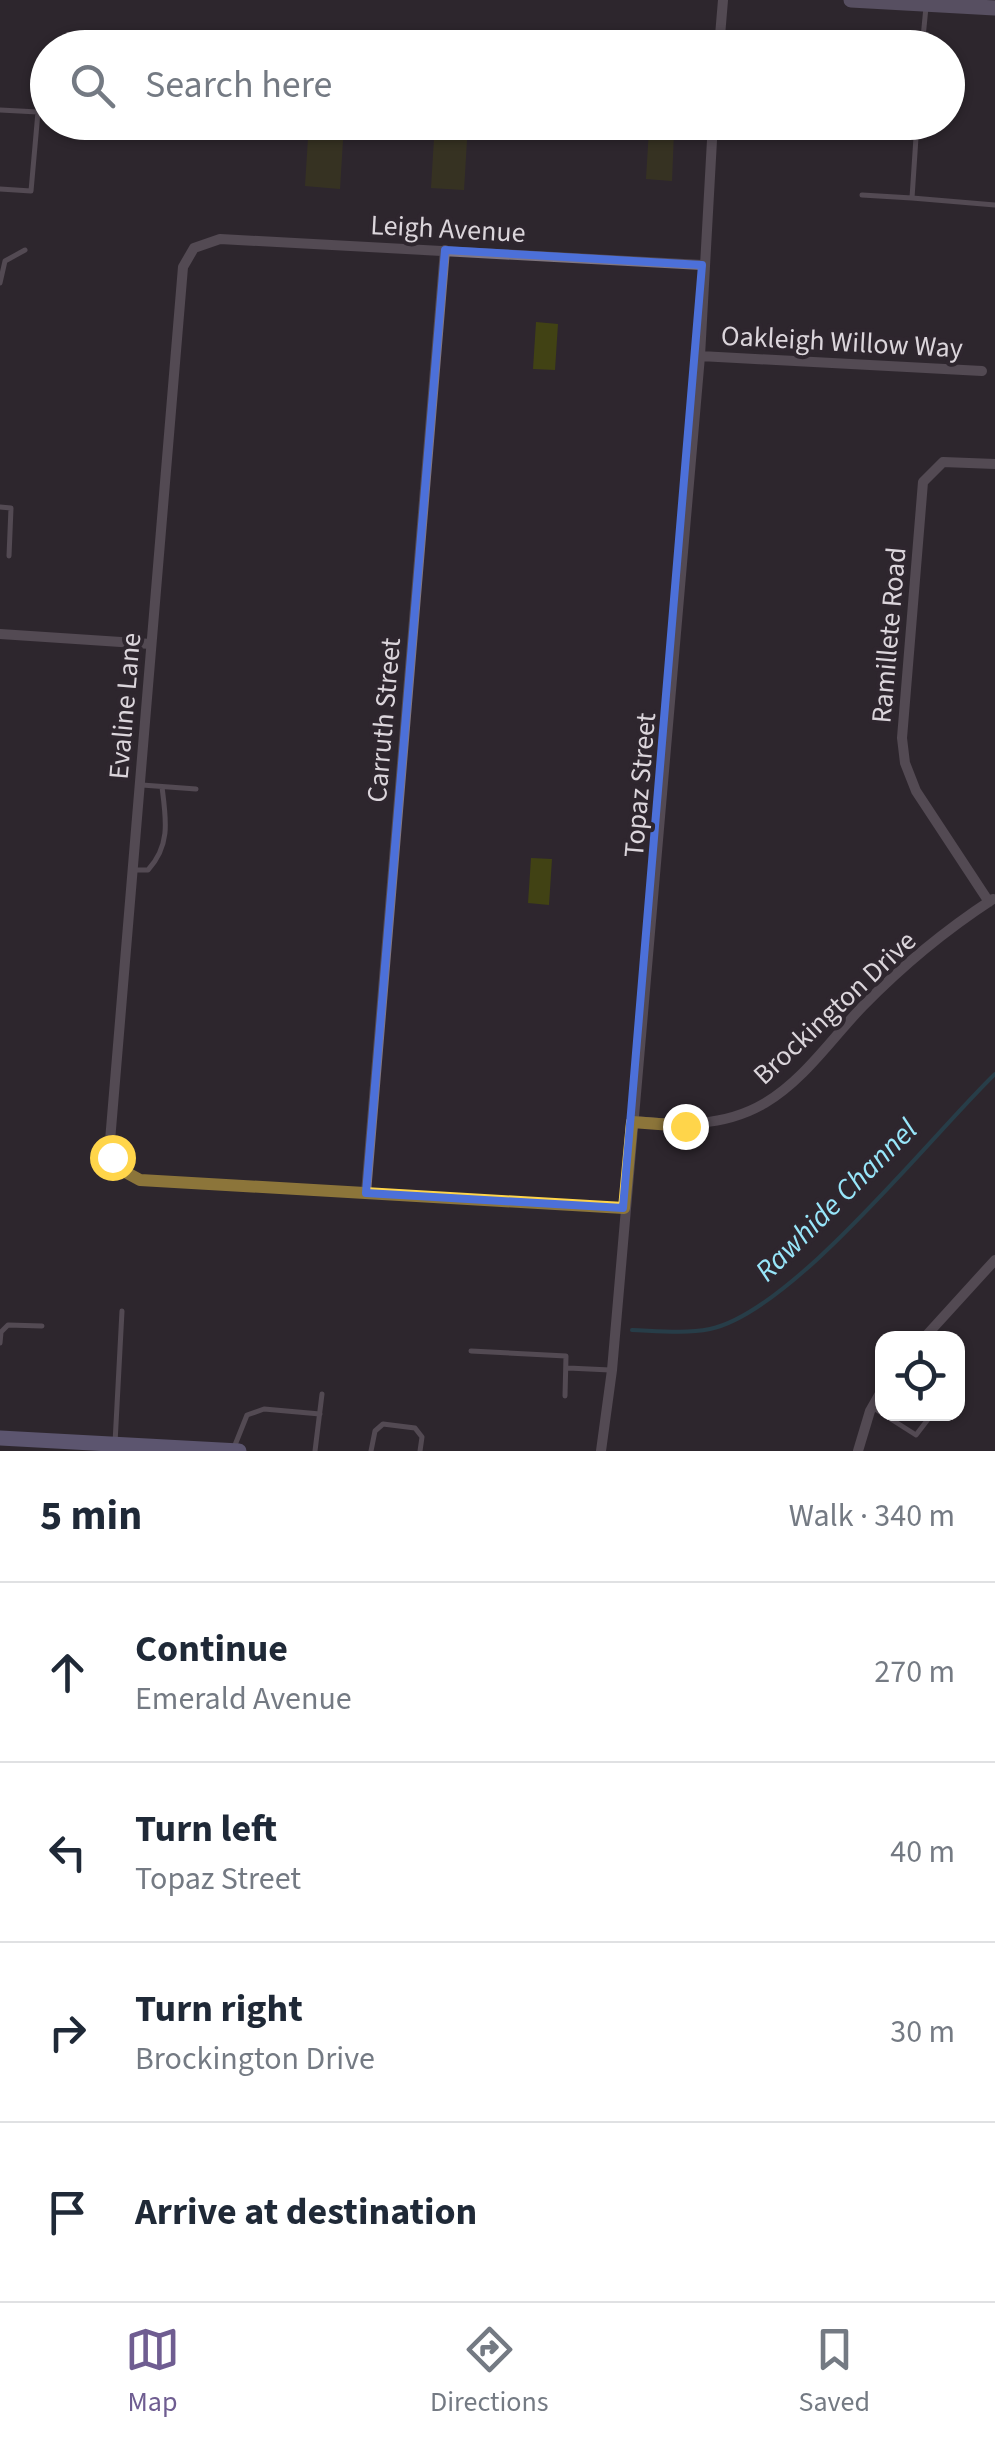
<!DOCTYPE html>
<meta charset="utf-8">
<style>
body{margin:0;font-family:"Source Sans 3",sans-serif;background:#f2f2f3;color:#1f2937}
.controls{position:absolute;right:30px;bottom:30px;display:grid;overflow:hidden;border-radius:20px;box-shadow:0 2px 8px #0004}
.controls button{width:90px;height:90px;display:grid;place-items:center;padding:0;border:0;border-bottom:2px solid #e0e1e3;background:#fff;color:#1f2937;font:50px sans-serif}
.stop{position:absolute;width:30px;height:30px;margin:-22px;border:8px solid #ffd54a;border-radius:50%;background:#fff}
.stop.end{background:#ffd54a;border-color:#fff;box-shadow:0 2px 10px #0008}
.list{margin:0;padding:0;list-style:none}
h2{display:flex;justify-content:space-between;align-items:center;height:130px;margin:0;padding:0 40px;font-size:42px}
h2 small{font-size:32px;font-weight:400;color:#747a83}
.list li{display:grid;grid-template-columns:65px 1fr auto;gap:30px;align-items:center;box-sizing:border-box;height:180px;padding:0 40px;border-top:2px solid #e0e1e3}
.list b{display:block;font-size:38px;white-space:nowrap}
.list p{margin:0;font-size:32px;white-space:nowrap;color:#747a83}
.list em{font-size:32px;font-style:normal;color:#747a83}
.icon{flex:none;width:55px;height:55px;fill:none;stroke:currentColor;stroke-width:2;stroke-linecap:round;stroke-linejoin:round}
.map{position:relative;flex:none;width:995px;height:1451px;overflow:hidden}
.search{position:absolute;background:#fff;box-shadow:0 2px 8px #0004;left:30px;right:30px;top:30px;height:110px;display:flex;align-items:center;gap:25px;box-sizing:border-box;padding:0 35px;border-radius:55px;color:#747a83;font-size:38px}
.sheet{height:850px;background:#fff}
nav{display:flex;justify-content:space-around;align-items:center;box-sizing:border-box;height:140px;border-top:2px solid #e0e1e3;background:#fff;font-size:28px;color:#747a83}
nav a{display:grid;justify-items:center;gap:5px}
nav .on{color:#6f5d91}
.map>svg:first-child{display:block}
.green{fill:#414214}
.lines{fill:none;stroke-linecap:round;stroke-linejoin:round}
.stream{stroke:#205a68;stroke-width:4}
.lane{stroke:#807680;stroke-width:5}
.street{stroke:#807680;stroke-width:10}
.secondary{stroke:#8a829f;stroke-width:15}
.primary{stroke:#948fbe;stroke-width:15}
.route{stroke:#ffd54a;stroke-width:12}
.marked{fill:none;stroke:#4c70d9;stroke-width:8;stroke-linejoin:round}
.labels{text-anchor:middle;stroke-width:8;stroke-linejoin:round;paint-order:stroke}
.street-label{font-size:28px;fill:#dbd5db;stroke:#2e262e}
.water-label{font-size:30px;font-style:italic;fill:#98e6fa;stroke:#2e262e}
</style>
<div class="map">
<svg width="995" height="1451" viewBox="0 0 995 1451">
<rect width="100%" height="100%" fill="#2e262e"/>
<path class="green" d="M309,123H344L340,189L305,186Z
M435,123H468L464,190L431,188Z
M649,130L674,131L672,181L646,179Z
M536,322L558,324L555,370L533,369Z
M531,858L552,859L549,905L528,903Z"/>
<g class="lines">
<path class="stream" d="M632,1330C658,1331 685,1334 710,1329C792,1312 930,1137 995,1074"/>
<path class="lane" d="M922,48L926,7
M0,110L38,112L31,191L0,189
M917,122L912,198L995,205
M862,195L912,198
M0,283L5,261L25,250
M0,507L11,508L9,556
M142,785L196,789
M135,870H148C171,845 166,819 162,787
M0,1343L1,1332L8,1325L42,1326
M471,1351L566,1356L565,1396
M568,1368L610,1370
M872,1407L916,1435L932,1414
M115,1443L122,1311
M235,1445L247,1415L264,1409L320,1414
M315,1451L322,1394
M371,1451L375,1431L383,1424L415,1428L422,1437L420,1451"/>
<path class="street" d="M719,48L723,0
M700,356L982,371
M0,634L151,644
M989,902L916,791L905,763L902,738L923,482L943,462L995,464
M632,1121C678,1125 723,1128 765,1103C804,1080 832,1038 863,1006C901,967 947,929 993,899
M366,1193L445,250
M623,1208L140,1180L119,1168L110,1141L183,267L194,248L220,239L702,265
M924,1338L995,1260
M601,1451L612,1370L700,356L713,122
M858,1451L870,1411L882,1390"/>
<path class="secondary" d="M851,0L995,8"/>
<path class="primary" d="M0,1438L239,1451"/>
</g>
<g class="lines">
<path class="route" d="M112,1157L118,1168L140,1180L624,1208L632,1122L685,1126"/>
</g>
<path d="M0 0H995V1451H0ZM445,250L702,265L623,1208L366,1193Z" fill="#2e262e" fill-opacity=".55" fill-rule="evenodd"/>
<path class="marked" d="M445,250L702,265L623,1208L366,1193Z"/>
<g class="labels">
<g class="street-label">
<text transform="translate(448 228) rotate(3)" y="10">Leigh Avenue</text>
<text transform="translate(842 341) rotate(3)" y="10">Oakleigh Willow Way</text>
<text transform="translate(888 635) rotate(-85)" y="10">Ramillete Road</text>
<text transform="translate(124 706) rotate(-85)" y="10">Evaline Lane</text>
<text transform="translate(383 720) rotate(-85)" y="10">Carruth Street</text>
<text transform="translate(639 785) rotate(-85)" y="10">Topaz Street</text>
<text transform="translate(834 1007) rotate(-43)" y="10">Brockington Drive</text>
</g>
<g class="water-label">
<text transform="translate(836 1200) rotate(-45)" y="10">Rawhide Channel</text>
</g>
</g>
</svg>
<div class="controls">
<button><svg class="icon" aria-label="locate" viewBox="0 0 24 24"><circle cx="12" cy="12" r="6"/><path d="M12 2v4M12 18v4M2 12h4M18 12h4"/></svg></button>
</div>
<div class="stop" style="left:112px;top:1157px"></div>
<div class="stop end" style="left:685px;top:1126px"></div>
<div class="search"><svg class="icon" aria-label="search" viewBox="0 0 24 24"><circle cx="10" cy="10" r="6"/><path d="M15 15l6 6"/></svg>Search here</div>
</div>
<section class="sheet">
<h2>5 min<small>Walk · 340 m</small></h2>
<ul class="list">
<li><svg class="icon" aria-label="ahead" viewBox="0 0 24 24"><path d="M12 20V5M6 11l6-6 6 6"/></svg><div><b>Continue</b><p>Emerald Avenue</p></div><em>270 m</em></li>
<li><svg class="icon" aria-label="left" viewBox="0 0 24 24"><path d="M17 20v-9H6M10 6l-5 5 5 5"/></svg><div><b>Turn left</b><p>Topaz Street</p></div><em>40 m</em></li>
<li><svg class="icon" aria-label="right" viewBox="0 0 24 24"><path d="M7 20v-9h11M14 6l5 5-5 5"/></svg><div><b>Turn right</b><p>Brockington Drive</p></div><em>30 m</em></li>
<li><svg class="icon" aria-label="arrive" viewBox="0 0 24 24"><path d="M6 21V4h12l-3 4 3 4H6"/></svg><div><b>Arrive at destination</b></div></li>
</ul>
</section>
<nav>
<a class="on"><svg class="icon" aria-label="map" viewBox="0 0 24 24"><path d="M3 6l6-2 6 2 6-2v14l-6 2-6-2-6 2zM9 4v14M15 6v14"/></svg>Map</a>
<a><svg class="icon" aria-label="directions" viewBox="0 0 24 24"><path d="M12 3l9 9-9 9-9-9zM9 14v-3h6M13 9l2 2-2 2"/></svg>Directions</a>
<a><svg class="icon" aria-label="saved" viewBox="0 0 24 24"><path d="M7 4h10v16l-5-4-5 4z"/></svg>Saved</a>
</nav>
